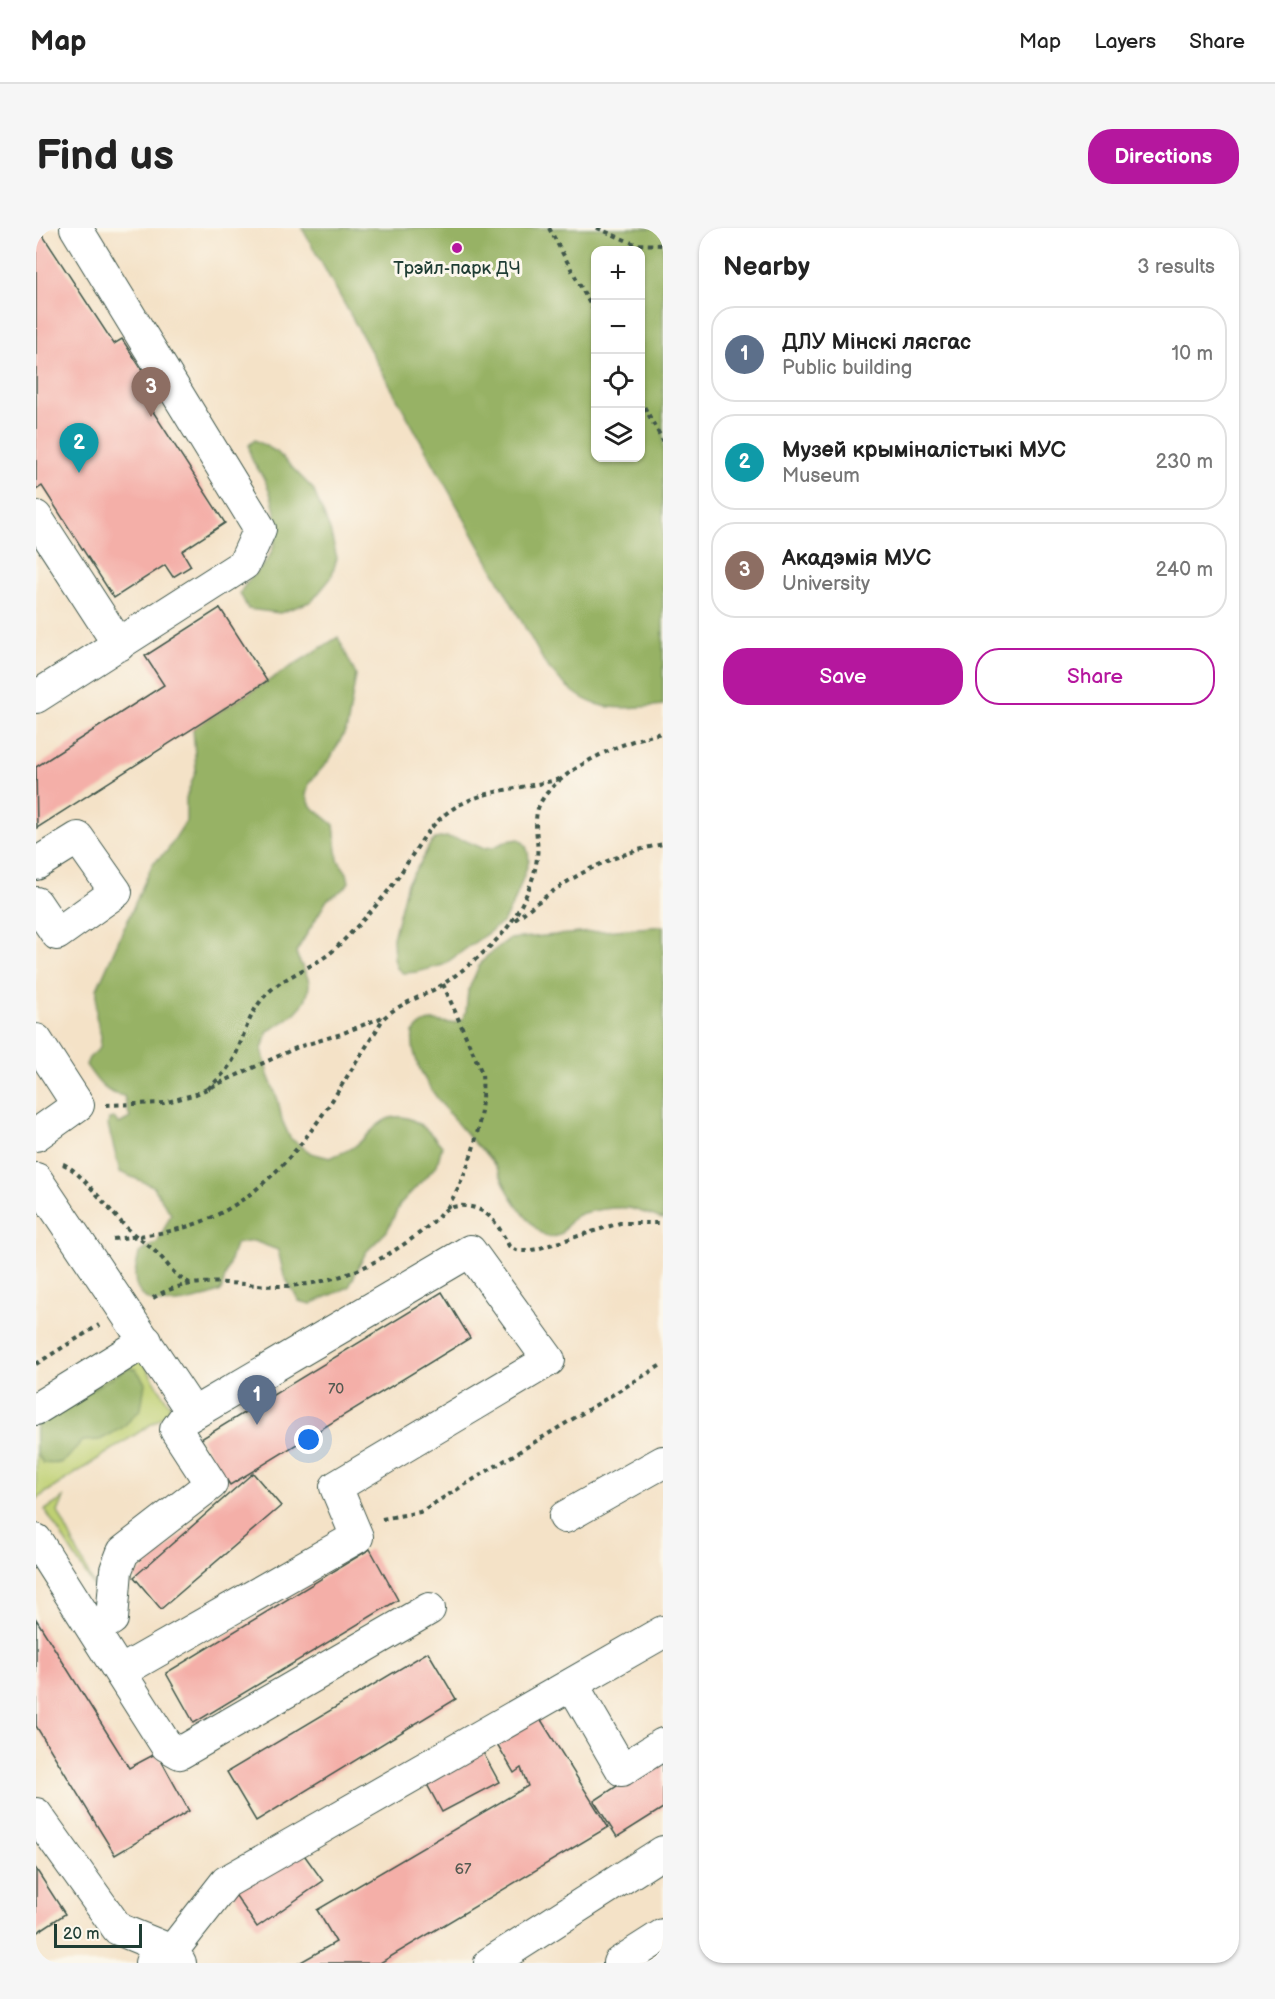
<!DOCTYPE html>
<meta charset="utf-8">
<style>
body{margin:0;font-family:"Balsamiq Sans",sans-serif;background:#f6f6f6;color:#222}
.controls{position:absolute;right:18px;top:18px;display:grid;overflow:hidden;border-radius:12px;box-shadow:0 2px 4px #0004}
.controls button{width:54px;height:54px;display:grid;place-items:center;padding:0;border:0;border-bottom:2px solid #e0e0e0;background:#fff;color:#222;font:30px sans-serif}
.scale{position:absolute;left:18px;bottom:15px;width:88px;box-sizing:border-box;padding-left:6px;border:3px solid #1f3d34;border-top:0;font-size:16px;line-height:21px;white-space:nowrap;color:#1f3d34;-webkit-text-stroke:4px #fbf7ec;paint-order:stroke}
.you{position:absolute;left:273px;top:1212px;width:21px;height:21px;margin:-15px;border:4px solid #fff;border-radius:50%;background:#1a73e8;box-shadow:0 0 0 9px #1a73e833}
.badge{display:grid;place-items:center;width:39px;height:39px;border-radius:50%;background:#b5179e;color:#fff;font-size:20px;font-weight:700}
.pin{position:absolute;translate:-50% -50px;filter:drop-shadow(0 2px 3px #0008)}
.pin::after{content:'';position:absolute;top:32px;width:21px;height:18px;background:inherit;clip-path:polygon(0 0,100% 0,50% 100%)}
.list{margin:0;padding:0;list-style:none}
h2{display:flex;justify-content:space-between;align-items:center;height:78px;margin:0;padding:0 24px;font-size:26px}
h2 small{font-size:20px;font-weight:400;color:#767676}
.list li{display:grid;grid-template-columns:39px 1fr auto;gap:18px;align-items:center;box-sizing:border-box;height:96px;margin:0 12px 12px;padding:0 12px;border:2px solid #e0e0e0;border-radius:24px}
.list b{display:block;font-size:22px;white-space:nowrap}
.list p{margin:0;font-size:20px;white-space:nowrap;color:#767676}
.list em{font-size:20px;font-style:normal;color:#767676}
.actions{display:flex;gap:12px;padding:18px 24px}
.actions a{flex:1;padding:14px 0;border:2px solid #b5179e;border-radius:24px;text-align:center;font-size:21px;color:#b5179e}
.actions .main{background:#b5179e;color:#fff}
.icon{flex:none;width:33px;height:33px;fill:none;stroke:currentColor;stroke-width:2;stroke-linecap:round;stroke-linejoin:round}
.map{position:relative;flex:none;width:627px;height:1735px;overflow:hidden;border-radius:24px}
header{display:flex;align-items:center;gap:36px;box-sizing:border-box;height:84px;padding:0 30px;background:#fff;border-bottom:2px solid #e0e0e0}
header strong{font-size:28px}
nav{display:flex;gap:33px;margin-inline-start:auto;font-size:21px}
.intro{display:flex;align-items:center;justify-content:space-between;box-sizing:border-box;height:144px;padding:0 36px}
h1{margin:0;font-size:42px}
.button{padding:15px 27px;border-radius:24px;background:#b5179e;color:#fff;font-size:21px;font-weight:700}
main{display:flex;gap:36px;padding:0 36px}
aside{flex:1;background:#fff;border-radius:24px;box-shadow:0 2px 4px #0004}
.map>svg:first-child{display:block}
.green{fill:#bfd073;stroke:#6f8654;stroke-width:1.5}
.forest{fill:#97b265;stroke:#5b784c;stroke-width:1.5;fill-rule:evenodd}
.building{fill:#f4afa8}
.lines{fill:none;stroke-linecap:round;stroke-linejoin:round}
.minor-casing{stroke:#3f564a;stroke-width:34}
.path{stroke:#3f564a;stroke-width:4;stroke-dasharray:4.5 4.5;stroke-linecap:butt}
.minor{stroke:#fff;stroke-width:32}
.poi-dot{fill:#b5179e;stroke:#fbf7ec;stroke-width:2}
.labels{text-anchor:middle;stroke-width:6;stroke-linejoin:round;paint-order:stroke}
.number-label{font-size:15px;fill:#545a51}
.poi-label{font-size:18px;fill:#1f3d34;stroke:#fbf7ec}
</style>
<header>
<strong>Map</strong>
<nav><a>Map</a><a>Layers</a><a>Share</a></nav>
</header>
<div class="intro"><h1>Find us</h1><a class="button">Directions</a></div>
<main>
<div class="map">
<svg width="627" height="1735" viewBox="0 0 627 1735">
<rect width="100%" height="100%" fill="#fbf7ec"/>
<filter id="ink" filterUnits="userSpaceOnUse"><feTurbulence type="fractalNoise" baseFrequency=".0167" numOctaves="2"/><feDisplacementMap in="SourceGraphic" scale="12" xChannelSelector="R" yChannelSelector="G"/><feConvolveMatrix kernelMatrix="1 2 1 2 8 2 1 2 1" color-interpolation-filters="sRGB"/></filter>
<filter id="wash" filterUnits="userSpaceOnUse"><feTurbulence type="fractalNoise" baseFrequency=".008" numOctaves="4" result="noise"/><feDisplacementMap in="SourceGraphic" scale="24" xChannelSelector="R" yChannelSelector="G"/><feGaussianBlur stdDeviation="1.35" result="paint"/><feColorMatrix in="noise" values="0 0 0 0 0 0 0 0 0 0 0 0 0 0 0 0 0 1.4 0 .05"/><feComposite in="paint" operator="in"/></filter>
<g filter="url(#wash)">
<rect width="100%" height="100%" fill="#f4e2c7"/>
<path class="green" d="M103,1127L134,1178L131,1186L0,1271V1191Z
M28,1270L22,1284L62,1365L9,1282Z"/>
<path class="forest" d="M266,0H627V477C567,483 551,483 510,437ZM560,22H604V230H560Z
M219,212L241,224L277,261L294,302L301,330L295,350L276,373L244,385L212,381L204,365C211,351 222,344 231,332C246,311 240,276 230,255C223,238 214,237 213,217Z
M302,409L320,447L311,500L294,531L273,555L270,567L275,578L298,597L302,632L311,645L313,654L309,660L291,672L260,724C262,735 272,745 273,755C274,779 250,793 232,803L226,821L232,847L242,872L246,892L254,910L275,925L294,930C302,926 312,923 319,918C328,912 335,902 343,896C368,877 390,899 406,918L401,937L364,976L351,1003L330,1024L313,1059L275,1076L263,1073L248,1048L242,1022L218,1013L199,1016L185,1063C163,1073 99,1091 99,1048C99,1041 102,1032 103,1025L122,1014L135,986L117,958L84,944L72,897L73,891L78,890L83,896L94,890L88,868C68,865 61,853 50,837L53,830L64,820L65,808L60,788L61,761L117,635L131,623L150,593V570L160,542L157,500Z
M410,609L428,612L446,620L458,619L471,613L483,611C491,616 493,624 493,633L479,672L467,694L407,737L381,744L367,745L361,740L358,730L357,710L371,655L385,634L393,618L399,611Z
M627,698V991C616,988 603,982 592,980C579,979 553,982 542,987C529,992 529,1013 511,1008C499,1004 478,974 472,963C467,954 464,944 457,935C452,927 445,921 438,915C415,888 372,843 377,805C395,781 408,802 426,792L430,783L432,763L443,738L451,728L473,711Z
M92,1140L100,1141L109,1155L105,1181L86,1200L64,1212L46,1213C29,1230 34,1238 7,1235L0,1224V1193Z"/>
<g id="blocks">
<path class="building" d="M0,0H2L78,116L86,111L125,171L114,179L189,295L146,323L155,338L137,349L129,337L78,370L6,258L0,262Z
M184,380L231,453L1,600L0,539L128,457L109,428Z
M406,1064L434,1110L194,1257L165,1211Z
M217,1245L245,1278L125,1381L98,1349Z
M334,1321L362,1372L158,1495L130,1445Z
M0,1391L93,1540L121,1525L153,1583L79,1627L0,1498Z
M392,1424L420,1471L220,1593L191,1544Z
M502,1487L572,1599L344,1735H263L300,1714L281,1682L492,1558L485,1540L478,1545L460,1514Z
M444,1519L463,1554L406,1584L387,1549Z
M627,1528V1580L581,1609L558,1573Z
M261,1617L287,1653L221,1699L196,1662Z
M0,1641L29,1686L0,1705Z"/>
</g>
</g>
<g filter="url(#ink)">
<use href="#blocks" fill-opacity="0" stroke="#3f564a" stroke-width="1.5"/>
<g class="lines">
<g class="minor-casing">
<path id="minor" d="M0,289L83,417
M0,469L208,336L224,301L40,0
M0,636L42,610L80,664L21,706L0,675
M0,812L42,877L0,907
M0,951L157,1185
M0,1181L110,1113
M529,1289L627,1234
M0,1312L130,1517L144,1525L393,1381
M58,1402L76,1391L80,1342L87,1324L175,1256L140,1202L148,1191L434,1023L513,1132L300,1259L321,1309L84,1444
M536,1456L586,1542L627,1516
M0,1586L82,1701L136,1723L144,1735
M115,1735L136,1723L190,1654L627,1404
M454,1735L627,1624
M583,1735L627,1707"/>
</g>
<path class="path" d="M513,0L560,87
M561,0L599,16L627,17
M604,171L627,213
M479,692C527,653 565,629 627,616
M407,756L446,845C449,892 435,941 411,980
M172,861C183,850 194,840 200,826C209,805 213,786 228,769C247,747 279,740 300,720C318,702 337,682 352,663C376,633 389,594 425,576C457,560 493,560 527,550
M70,877L128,875L160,866L262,819L305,806L349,788
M27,936C44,942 75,985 90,999C100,1009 113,1017 123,1027C134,1038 138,1049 154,1055
M77,1011C102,1008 129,1006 153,998C220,978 268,918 304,860C315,842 327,824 338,806C342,801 345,792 350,788C366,774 389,768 406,757C428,742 462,715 476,693C488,674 499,651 501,629C503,614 498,599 501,584C509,546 592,510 627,505
M117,1070C158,1044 205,1059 250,1058C279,1057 313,1048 338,1034C359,1023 380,1009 398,993C402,990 406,983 411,981C415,979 424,977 429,978C454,980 463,999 473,1018C481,1025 491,1023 501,1021L584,995H627
M0,1136L63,1097
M346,1291L384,1284L627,1136"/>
<use href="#minor" class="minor"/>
</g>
</g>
<circle class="poi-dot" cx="421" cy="20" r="6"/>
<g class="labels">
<g class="number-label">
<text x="300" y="1166">70</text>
<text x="427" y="1646">67</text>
</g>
<g class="poi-label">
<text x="421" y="46">Трэйл-парк ДЧ</text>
</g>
</g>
</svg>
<div class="controls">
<button>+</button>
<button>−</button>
<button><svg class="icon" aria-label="locate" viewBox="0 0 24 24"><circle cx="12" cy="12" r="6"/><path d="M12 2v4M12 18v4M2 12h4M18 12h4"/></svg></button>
<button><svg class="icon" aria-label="layers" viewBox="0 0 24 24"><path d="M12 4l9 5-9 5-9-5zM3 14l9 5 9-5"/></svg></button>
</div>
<div class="scale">20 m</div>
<div class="you"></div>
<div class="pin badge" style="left:221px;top:1197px;background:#5c6f8a">1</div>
<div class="pin badge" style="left:43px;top:245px;background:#0f9aa8">2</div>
<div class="pin badge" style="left:115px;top:189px;background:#8d6e63">3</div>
</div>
<aside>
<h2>Nearby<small>3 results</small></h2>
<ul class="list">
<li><span class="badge" style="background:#5c6f8a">1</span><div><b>ДЛУ Мінскі лясгас</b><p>Public building</p></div><em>10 m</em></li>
<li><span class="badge" style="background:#0f9aa8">2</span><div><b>Музей крыміналістыкі МУС</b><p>Museum</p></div><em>230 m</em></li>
<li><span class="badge" style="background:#8d6e63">3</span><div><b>Акадэмія МУС</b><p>University</p></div><em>240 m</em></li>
</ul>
<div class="actions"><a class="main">Save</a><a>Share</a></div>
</aside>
</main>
